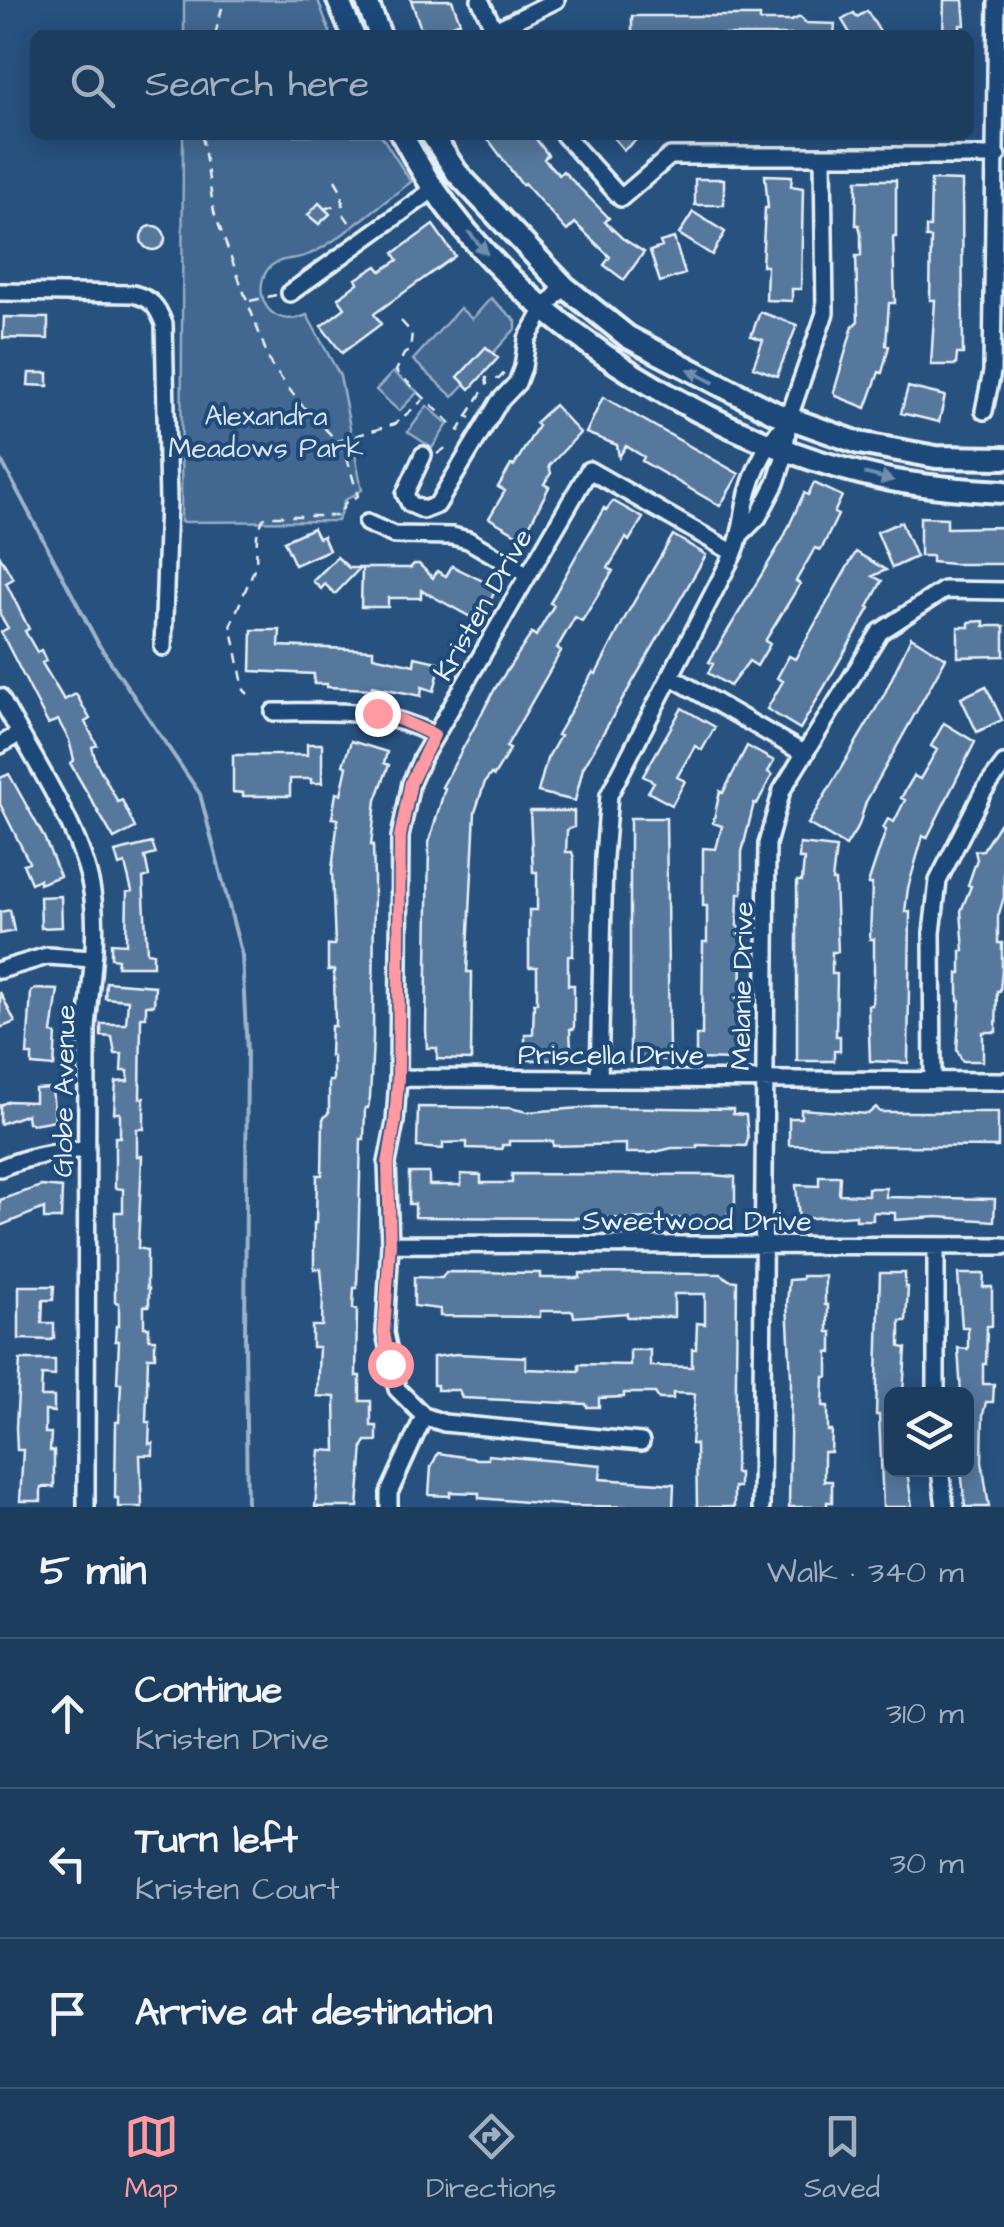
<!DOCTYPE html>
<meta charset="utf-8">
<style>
body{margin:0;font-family:"Architects Daughter",sans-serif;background:#254465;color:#f1f3f6}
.controls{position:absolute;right:30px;bottom:30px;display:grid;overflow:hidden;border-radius:15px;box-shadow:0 5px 25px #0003}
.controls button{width:90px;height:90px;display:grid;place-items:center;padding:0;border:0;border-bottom:2px solid #3b5674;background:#1d3d5f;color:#f1f3f6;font:50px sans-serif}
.stop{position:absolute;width:30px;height:30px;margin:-22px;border:8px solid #ff9aa2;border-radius:50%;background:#fff}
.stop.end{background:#ff9aa2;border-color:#fff;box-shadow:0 2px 10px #0008}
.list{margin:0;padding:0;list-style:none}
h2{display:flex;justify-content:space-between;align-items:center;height:130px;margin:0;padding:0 40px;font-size:42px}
h2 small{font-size:32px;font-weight:400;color:#a0aebd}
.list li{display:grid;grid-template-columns:65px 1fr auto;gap:30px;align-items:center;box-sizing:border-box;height:150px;padding:0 40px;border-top:2px solid #3b5674}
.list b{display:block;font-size:38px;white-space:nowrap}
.list p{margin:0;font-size:32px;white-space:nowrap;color:#a0aebd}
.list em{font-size:32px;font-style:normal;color:#a0aebd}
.icon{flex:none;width:55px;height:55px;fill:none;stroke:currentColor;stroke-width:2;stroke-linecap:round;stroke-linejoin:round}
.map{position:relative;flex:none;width:1004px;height:1507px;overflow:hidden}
.search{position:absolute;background:#1d3d5f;box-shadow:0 5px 25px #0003;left:30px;right:30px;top:30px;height:110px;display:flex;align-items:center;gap:25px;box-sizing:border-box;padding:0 35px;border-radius:15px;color:#a0aebd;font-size:38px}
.sheet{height:580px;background:#1d3d5f}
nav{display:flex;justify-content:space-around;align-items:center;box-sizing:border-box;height:140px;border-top:2px solid #3b5674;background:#1d3d5f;font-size:28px;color:#a0aebd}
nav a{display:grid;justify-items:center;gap:5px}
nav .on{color:#ff9aa2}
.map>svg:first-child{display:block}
.green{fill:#436891;stroke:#96acc4;stroke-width:2.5}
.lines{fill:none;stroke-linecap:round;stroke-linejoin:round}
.stream{stroke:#9db3c9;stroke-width:4}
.building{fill:#57789d;stroke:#e8f1f8;stroke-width:2.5}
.minor-casing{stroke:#e8f1f8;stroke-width:22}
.major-casing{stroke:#e8f1f8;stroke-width:28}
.path{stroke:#e8f1f8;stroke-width:2.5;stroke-dasharray:10 8;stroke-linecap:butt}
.minor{stroke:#1f4a7a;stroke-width:15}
.major{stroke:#1f4a7a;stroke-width:20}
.oneway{fill:#6f8dac}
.route{stroke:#ff9aa2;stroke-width:12}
.labels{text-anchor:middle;stroke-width:8;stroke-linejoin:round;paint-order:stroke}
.park-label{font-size:28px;fill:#d8e3ee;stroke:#1f4a7a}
.street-label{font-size:28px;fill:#e8f1f8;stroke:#1f4a7a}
</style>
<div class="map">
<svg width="1004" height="1507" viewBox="0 0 1004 1507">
<rect width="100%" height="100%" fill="#27517f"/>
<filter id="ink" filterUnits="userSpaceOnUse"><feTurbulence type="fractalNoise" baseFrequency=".01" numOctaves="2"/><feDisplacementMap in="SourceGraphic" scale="20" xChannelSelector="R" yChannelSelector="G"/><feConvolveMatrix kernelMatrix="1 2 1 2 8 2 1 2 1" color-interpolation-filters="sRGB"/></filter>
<g filter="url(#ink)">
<path class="green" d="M184,0H318L331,35H184Z
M183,135H381L411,182C383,202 339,241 310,254C296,261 279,256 268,269C257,284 260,307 277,316C287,321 297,319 307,315L340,376L362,490L344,501L338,521L181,522Z
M491,298L516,321V328L453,397L413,360L460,308L472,319Z
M393,372L418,392L399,411L376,390Z
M427,406L448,424L432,448L408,432Z"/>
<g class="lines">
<path class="stream" d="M0,458L99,645L200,794L242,956L247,1052L245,1336L247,1507"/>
</g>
<path class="building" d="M411,0H452L460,22L453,25L455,30L444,35H423Z
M944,0H963L965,25H960V35H943Z
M867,11L882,35H851L842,20L854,13L857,17Z
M632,16H760V21H791L800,17L806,23L835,24L834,35H632Z
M485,135H533L548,155L544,159L559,175L563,171L609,218L605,222L622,238L644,252L624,280L604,265L610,257L575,223L567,231L524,183L522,185Z
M611,135H642L624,150Z
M765,175L792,176L791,186L803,188L801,289H792V301L766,300L767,266H762L765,208H768Z
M695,179H724V205H695Z
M857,180H896V237H893L895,303H889L886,345L889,346L882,373L879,372L866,408L836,396L834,392L853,326L858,321L856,256H861V235L859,225H856Z
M931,180L962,181L963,354H957L956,365H931L935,300H930L931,238H926V227H930Z
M319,203L330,214L319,224L308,215Z
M693,212L725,232L712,255L679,234Z
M433,225L455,256L374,314L381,324L342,353L321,326L345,308L338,298L358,283L356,279L377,266L381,271L398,260L394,253Z
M141 238a12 12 0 1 1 24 0a12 12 0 1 1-24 0Z
M674,238L685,274L660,282L650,251L662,247L660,242Z
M760,312L797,325L777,376L753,367L763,340L751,336Z
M4,317L48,318V339L3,338Z
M486,347L498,358L470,389L458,377Z
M29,373H48V386L28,385Z
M908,387L945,396L939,422L901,413Z
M603,397L739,474L720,506L642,461L644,457L626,446L619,457L617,445L586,433Z
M554,405L580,433L549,466L551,473L544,484L549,487L523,538L489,518L505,491L498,487L511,465L514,466L538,426L535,423Z
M814,483L842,496L834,513L838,515L821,550L815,548L796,581L800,584L765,641L770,644L757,666L749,661L730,686L708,673L713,664L709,662L783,539L804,493L808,495Z
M613,501L643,518L629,541L626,538L608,568L613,571L582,621L575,617L557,648L561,651L506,747L510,749L494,776L491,774L485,782L475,812L467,972H472L471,1060L437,1059V1048H427L426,1029L429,843L445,788L442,787L496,687L532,633L536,636L554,605L550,603L581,547L604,508L606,510Z
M920,517L947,518V528L1004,527V564H953L932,562V556H920Z
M901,522L916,557L892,568L877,532Z
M313,528L318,538L323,536L329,550L295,565L284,541Z
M673,535L706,555L583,768L575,801L538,792L547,759L560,736L557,735L593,672L596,674L628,612Z
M856,552L886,570L873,576L882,581L868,607L870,608L800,729L767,709L783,681L777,678L789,656L795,659Z
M0,556L13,579L6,583L29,629L25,631L37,652L41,650L46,661L42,663L64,700L76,694L90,719L85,722L97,745L92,747L96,762L118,802L122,800L135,828L114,839L70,763L74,760L69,740L58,720L48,724L1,632L8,628L0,615Z
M337,557L349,568H360L335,594L325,584L321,589L313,581Z
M414,564H419L433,578L437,571L446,576L452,566L497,588L478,621L421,590V598H388V607H361L362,568H410Z
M984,621V626H1004V656L958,657V627H969V622Z
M252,630H280L279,646L373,650V656L414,665L415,657L441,663L434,691L422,687L421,696L372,686V689L327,687V684H314V674L251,671Z
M911,637L946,658L866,802L859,825L846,846L808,824L884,695Z
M986,686L1002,720L977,732L961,698Z
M682,708L715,727L702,750L695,746L677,777L685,781L672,805L648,792L654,782L643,776Z
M944,723L975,742L927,838L923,836L908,888L905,912H910L908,1063L870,1061L868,1005H872L874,974V939H870L872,884H868L886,830L883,828L888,819L894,822L905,800L901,798L914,776L920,779L937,750L931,746Z
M351,741L387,752L384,763L389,765L376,800L371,845H373L374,878L373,1039L370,1097L368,1108H365L364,1139H361L357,1288H354L353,1308L357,1309L356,1376H360V1401H371V1426H377V1441H366L363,1446L358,1507H315L320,1450L336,1451L335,1397L317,1396L319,1347H312V1326H322L323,1292L321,1269H314V1223H316L317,1175H322L323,1119L329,1112V1081H333V1056H330L331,1026H335L334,970H328V945H335L332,870L338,819L332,818L336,793L341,794L347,767L343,765Z
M307,744H322V783H311V779H290V796H243V793L233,792V755H307Z
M747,746L774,761L768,772L772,775L757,804L754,803L742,852V894H738L737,926L742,930L741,1050H736L734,1060L696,1059V1035H702L703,942H707V906H703V848L716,849L722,826L713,823L720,791L723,793Z
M9,774L44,837L60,876L39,884V879L31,883L23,864L29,862L0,804V778Z
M530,811H574V827L567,830L566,852H572L574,859L573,956H568V985H574V1029H570L571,1049H561V1060H525V1034H533L534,1003H537V967H529V910H537V872H533Z
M1004,816V897L998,917V943H1002V969L1000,991H997L996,1032H983V1061H962L957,1050L960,1001H958V973H961V951H964L961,911L971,886L968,885L977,859L975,851L983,850Z
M630,818H666L669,1050L667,1060L645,1059V1062H630Z
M152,843L156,854L145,857L149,876L143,878L147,952L153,953V966H117L118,959L111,958V943L126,944L127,892L132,891L125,864L119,866L115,852Z
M800,844L836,848L832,881H835L838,952H832V974H837L836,1036H840V1051H834V1061H797V881H802L804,859H799Z
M61,896L62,927L41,928L40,897Z
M10,910L14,931L0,934V912Z
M106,982L155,986L154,1005H146V1017H141L140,1098H144V1129H137V1156H142L138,1248L147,1250V1288H149V1306H144V1327H149V1339H155V1357H148L146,1422H150L149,1444L153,1443V1455H140L142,1507H118V1498H115L116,1422H119L121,1383H117L119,1341H115L116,1326H119V1303L115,1302V1212H123V1189L115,1188V1137H120V1113H114L116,1082L128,1081V1071H121L122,1054H115L112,1037L101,1036V1024H126L128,1000L105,998Z
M35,989L58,990L52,1033L56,1034L54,1067L32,1065V1055H27L31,992Z
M0,992L15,1022L0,1028Z
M52,1088L55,1120L33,1124L28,1122L27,1114L0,1124V1105L9,1101L35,1102V1089Z
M418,1107L510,1108L527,1112L595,1107L733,1109V1114L746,1115L748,1139L746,1146L697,1145V1148H672L651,1153H626V1144L553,1146V1141H509V1145H502V1149L467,1148V1142L443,1143V1149L417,1147Z
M876,1107L880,1112H998V1147L789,1145V1118H801V1109L868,1114Z
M409,1173H429V1185H461V1174L481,1175V1183H512V1174L713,1175L735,1177V1209L728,1213V1219L415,1217V1204H409Z
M819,1176H840L839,1194L868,1195V1188H886V1197L995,1199L994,1221L937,1217L895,1220V1213L873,1212V1220H856V1215L799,1219L796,1185L819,1186Z
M41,1186L62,1188L61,1219H44V1208L0,1226V1200Z
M446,1272L540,1273V1278H580V1273L721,1274L729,1280L737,1281L735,1473H739V1487H734V1507H697L696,1444H691L695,1394L673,1393V1399H659L655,1393H624V1397L599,1398V1407H587L586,1404L462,1398L459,1390H437V1385H433V1357L456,1354L526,1357V1369L579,1371V1364L630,1365V1350H650V1366L692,1367V1349H696L697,1323L705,1324V1294H674V1317H627V1313L574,1317L573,1311H540V1317L440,1316V1309L414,1306V1277L442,1278Z
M880,1273H905V1287H908L906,1321H900V1347L906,1348L903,1394H892V1470H907L912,1507H883L879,1415H876Z
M958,1274H984L983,1287H992V1326H987L986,1364H983V1384H994L993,1402H986L983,1415L982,1461L989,1507H965L961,1470H966V1394H961L958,1348L968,1349V1327H962Z
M802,1276H825V1305H828V1332H832V1353L828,1352V1377H824L823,1406H828V1431H832L831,1452H824V1481H832V1502H827V1507H789L791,1377L787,1304L789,1280L802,1279Z
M19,1286H54L53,1300H43L42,1323H54V1338L51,1340L19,1339Z
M20,1360H55V1376L42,1375L41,1397H54V1412L45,1411V1433H51L50,1451H54V1487H41V1501H20L23,1450H17L16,1427Z
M438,1453L477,1459H488V1455L601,1465L600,1479L674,1484L673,1507L573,1506L479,1498V1493L450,1492V1496L429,1495L431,1467Z"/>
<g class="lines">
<g class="minor-casing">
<path id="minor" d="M480,0L497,35
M485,35L556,0
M564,135L621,198L670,156H997
M0,292L133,294C152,299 157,306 164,324L168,502L163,647
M290,293L434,189
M984,411L992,372L997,0
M423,455L405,494L410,504L424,510L437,505L499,402L517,383L523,367L527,339L544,309L564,286
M367,523L394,535L452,536L468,540L528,575
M742,533L758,517L776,483L784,458L788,420L825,313L823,157
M670,676L805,754
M0,697C30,755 86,834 93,899C98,941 90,987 87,1029L86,1507
M274,712C332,712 381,707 434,735
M0,745L19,734
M0,970L47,956L93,959
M398,1078L1004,1081
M599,1079L604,857L609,795L734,553C741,537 742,523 745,506C752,472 765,445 788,420
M933,1081L932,933L938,881L983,792L1004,764
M0,1168C28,1156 55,1152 86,1149
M390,1244L1004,1246
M936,1246V1394
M641,1442L444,1423L424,1416L397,1389L385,1333L390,1244L387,1163L395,1122L398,1078L400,837L411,783L422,758L589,470L734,553
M940,1470L945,1507
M389,1507V1493L424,1416
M761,1507L767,844L782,790L880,632L944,590L1004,591"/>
</g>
<g class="major-casing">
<path id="major" d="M338,0L353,35
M366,0L380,35
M402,135C412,152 421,171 433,187C528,330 724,448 891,480C928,487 966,490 1004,492
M432,135L457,173L564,286L628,337L775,413L859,443L936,457L1004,458"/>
</g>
<path class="path" d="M215,35L224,0
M202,135L214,212L271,365L299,402L337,441L348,461L358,496L346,502L339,516H269L263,519L257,535L256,565L231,624L244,690L248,694
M335,180L342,192L343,213L354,229
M324,209L337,205
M250,301L276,295
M401,321L412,333L410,350L404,354L396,371L459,431L467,416L471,418
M467,416L487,384L486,378L499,379L505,372
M338,441L395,424L423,400
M437,454L447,447"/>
<use href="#minor" class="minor"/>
<use href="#major" class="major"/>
</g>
<defs><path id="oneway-solid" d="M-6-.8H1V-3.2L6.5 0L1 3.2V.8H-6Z" transform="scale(2.5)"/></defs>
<g class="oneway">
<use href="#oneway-solid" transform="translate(478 243) rotate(50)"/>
<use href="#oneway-solid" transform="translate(701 376) rotate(-152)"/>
<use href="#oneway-solid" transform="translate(879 477) rotate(14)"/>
</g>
</g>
<g class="lines" filter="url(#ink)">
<path class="route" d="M377,713L396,718L434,735L411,782L400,837L398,1078L395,1122L388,1163L390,1244L384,1333L390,1364"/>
</g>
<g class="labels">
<g class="park-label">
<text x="266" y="425">Alexandra<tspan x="266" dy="32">Meadows Park</tspan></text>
</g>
<g class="street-label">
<text transform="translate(482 604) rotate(-60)" y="10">Kristen Drive</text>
<text transform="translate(741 986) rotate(-89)" y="10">Melanie Drive</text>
<text x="611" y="1064">Priscella Drive</text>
<text transform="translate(63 1091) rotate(-89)" y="10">Globe Avenue</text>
<text x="697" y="1230">Sweetwood Drive</text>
</g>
</g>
</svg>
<div class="controls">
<button><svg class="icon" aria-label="layers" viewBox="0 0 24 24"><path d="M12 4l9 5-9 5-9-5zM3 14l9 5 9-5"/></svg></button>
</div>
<div class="stop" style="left:390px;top:1364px"></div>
<div class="stop end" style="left:377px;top:713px"></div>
<div class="search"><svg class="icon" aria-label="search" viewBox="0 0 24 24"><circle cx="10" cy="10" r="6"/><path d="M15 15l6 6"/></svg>Search here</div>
</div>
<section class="sheet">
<h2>5 min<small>Walk · 340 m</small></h2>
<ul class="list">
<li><svg class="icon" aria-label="ahead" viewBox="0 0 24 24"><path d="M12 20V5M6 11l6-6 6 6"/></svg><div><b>Continue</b><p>Kristen Drive</p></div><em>310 m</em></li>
<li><svg class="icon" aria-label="left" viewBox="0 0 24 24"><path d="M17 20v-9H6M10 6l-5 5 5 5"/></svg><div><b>Turn left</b><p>Kristen Court</p></div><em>30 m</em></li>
<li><svg class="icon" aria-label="arrive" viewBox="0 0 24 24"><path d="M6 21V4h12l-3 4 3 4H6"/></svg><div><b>Arrive at destination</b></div></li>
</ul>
</section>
<nav>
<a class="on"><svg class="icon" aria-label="map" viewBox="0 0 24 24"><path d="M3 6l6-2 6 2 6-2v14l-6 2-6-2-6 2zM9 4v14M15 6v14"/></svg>Map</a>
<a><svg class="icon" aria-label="directions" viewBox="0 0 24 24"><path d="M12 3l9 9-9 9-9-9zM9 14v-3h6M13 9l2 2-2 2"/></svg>Directions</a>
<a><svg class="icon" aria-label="saved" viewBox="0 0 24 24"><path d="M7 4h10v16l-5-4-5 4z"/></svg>Saved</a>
</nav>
